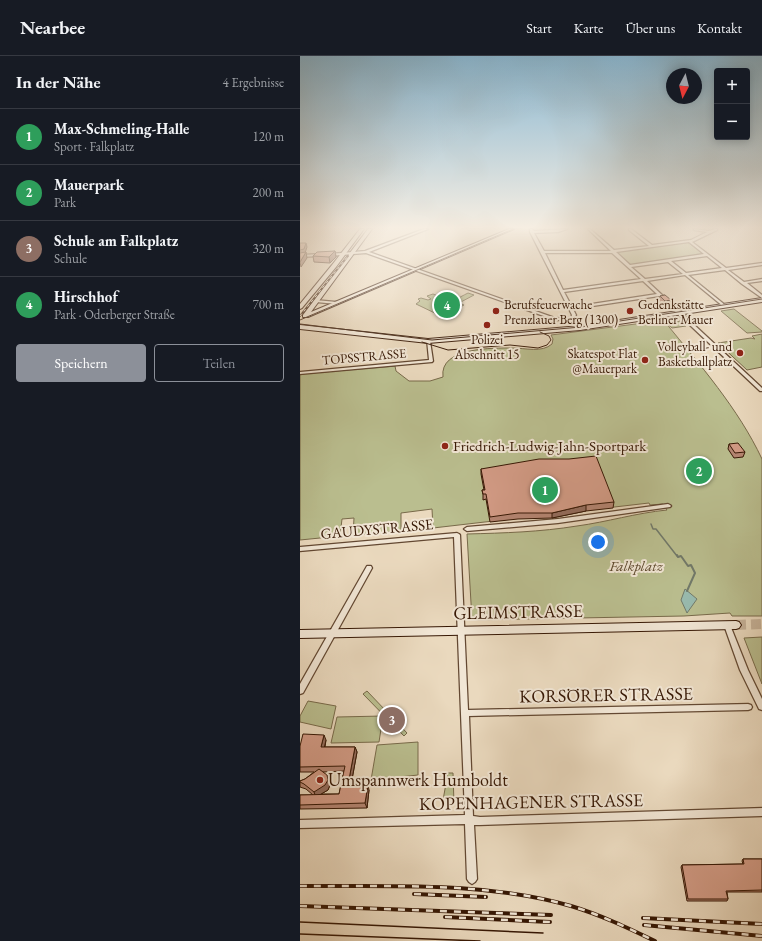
<!DOCTYPE html>
<html lang="de">
<meta charset="utf-8">
<style>
body{margin:0;font-family:"EB Garamond",serif;background:#20242c;color:#f1f3f6}
.controls{position:absolute;right:12px;top:12px;display:grid;overflow:hidden;border-radius:4px;box-shadow:0 2px 10px #0003}
.controls button{width:36px;height:36px;display:grid;place-items:center;padding:0;border:0;border-bottom:1px solid #363941;background:#171b24;color:#f1f3f6;font:20px sans-serif}
.compass{position:absolute;left:366px;top:12px;width:36px;height:36px;border-radius:50%;background:#171b24;box-shadow:0 2px 10px #0003;rotate:187deg}
.you{position:absolute;left:298px;top:486px;width:14px;height:14px;margin:-10px;border:3px solid #fff;border-radius:50%;background:#1a73e8;box-shadow:0 0 0 6px #1a73e833}
.badge{display:grid;place-items:center;width:26px;height:26px;border-radius:50%;background:#8c9099;color:#fff;font-size:13px;font-weight:700}
.pin{position:absolute;translate:-50% -50%;border:2px solid #fff;box-shadow:0 1px 4px #0006}
.list{margin:0;padding:0;list-style:none}
h2{display:flex;justify-content:space-between;align-items:center;height:52px;margin:0;padding:0 16px;font-size:17px}
h2 small{font-size:13px;font-weight:400;color:#9ea1a6}
.list li{display:grid;grid-template-columns:26px 1fr auto;gap:12px;align-items:center;box-sizing:border-box;height:56px;padding:0 16px;border-top:1px solid #363941}
.list b{display:block;font-size:15px;white-space:nowrap}
.list p{margin:0;font-size:13px;white-space:nowrap;color:#9ea1a6}
.list em{font-size:13px;font-style:normal;color:#9ea1a6}
.actions{display:flex;gap:8px;padding:12px 16px}
.actions a{flex:1;padding:9px 0;border:1px solid #8c9099;border-radius:4px;text-align:center;font-size:14px;color:#8c9099}
.actions .main{background:#8c9099;color:#fff}
.map{position:relative;flex:none;width:462px;height:885px;overflow:hidden}
header{display:flex;align-items:center;gap:24px;box-sizing:border-box;height:56px;padding:0 20px;background:#171b24;border-bottom:1px solid #363941}
header strong{font-size:19px}
nav{display:flex;gap:22px;margin-inline-start:auto;font-size:14px}
main{display:flex}
aside{flex:1;background:#171b24}
.map>svg:first-child{display:block}
.green{fill:#babe8f;stroke:#786a4a}
.water{fill:#98baae;stroke:#71796a}
.lines{fill:none;stroke-linecap:round;stroke-linejoin:round}
.stream-far1{stroke:#71796a;stroke-width:1.5}
.stream{stroke:#71796a;stroke-width:2}
.secondary-tunnel{stroke:#c6b299;stroke-width:10;stroke-dasharray:10 5;stroke-linecap:butt}
.street-casing{stroke:#634832;stroke-width:2.5}
.secondary-casing{stroke:#361704;stroke-width:2}
.street{fill:#f1e6d5;fill-rule:evenodd}
.secondary{fill:#f1e6d5;fill-rule:evenodd}
.tram-far1{stroke:#361704;stroke-width:1}
.tram{stroke:#361704;stroke-width:1.5}
.rail-far1-casing{stroke:#361704;stroke-width:2}
.rail-casing{stroke:#361704;stroke-width:4}
.rail-far1{stroke:#f1e6d5;stroke-width:1;stroke-dasharray:3;stroke-linecap:butt}
.rail{stroke:#f1e6d5;stroke-width:2.5;stroke-dasharray:7;stroke-linecap:butt}
.wall{fill:#b68674;stroke:#361704;fill-rule:evenodd}
.shaded-wall{fill:#946d5e;stroke:#361704}
.building{fill:#d49c87;stroke:#361704}
.poi-dot{fill:#8f2418;stroke:#f1e6d5;stroke-width:1.5}
.labels{text-anchor:middle;stroke-width:4;stroke-linejoin:round;paint-order:stroke}
.far-poi-label{font-size:13px;fill:#361704;stroke:#f1e6d5;text-anchor:start}
.far-street-label{font-size:13px;fill:#361704;stroke:#f1e6d5}
.poi-label{font-size:15px;fill:#361704;stroke:#f1e6d5;text-anchor:start}
.street-label{font-size:15px;fill:#361704;stroke:#f1e6d5}
.park-label{font-size:15px;font-style:italic;fill:#5e492e;stroke:#f1e6d5}
.near-street-label{font-size:18px;fill:#361704;stroke:#f1e6d5}
.near-poi-label{font-size:18px;fill:#361704;stroke:#f1e6d5;text-anchor:start}
</style>
<header>
<strong>Nearbee</strong>
<nav><a>Start</a><a>Karte</a><a>Über uns</a><a>Kontakt</a></nav>
</header>
<main>
<aside>
<h2>In der Nähe<small>4 Ergebnisse</small></h2>
<ul class="list">
<li><span class="badge" style="background:#2e9e5b">1</span><div><b>Max-Schmeling-Halle</b><p>Sport · Falkplatz</p></div><em>120 m</em></li>
<li><span class="badge" style="background:#2e9e5b">2</span><div><b>Mauerpark</b><p>Park</p></div><em>200 m</em></li>
<li><span class="badge" style="background:#8d6e63">3</span><div><b>Schule am Falkplatz</b><p>Schule</p></div><em>320 m</em></li>
<li><span class="badge" style="background:#2e9e5b">4</span><div><b>Hirschhof</b><p>Park · Oderberger Straße</p></div><em>700 m</em></li>
</ul>
<div class="actions"><a class="main">Speichern</a><a>Teilen</a></div>
</aside>
<div class="map">
<svg width="462" height="885" viewBox="0 0 462 885">
<rect width="100%" height="100%" fill="#ead9be"/>
<filter id="stains"><feTurbulence type="fractalNoise" baseFrequency=".005" numOctaves="4"/><feColorMatrix values="0 0 0 0 .2 0 0 0 0 .09 0 0 0 0 .02 0 0 0 .5 -.17"/></filter>
<radialGradient id="worn" r=".72"><stop offset=".6" stop-color="#630" stop-opacity="0"/><stop offset="1" stop-color="#630" stop-opacity=".3"/></radialGradient>
<path class="green" d="M387,186L405,198L329,209L316,197L315,195Z
M168,237L174,239L159,247L164,249L141,260L116,248L120,245L118,243L121,242L128,244L131,243L127,240L133,238L146,243L139,246C149,248 158,242 168,237Z
M434,253L462,275V276L447,277L421,255Z
M374,263L376,266L380,265L386,270L372,272L365,266C400,309 438,352 462,403V560H432L430,557L384,560L172,564L167,478C204,477 240,476 277,470C307,466 336,457 367,454L363,448L350,449L349,447L133,472L132,453L101,457V475L53,479L54,462L42,463L40,480L0,484V318L95,310L96,315L109,325H130L143,321C139,291 193,292 213,292C225,292 242,297 252,288L253,283L251,279Z
M462,278V311L447,314L418,287L451,282L455,283L452,280Z
M462,581V628L444,582Z
M67,635L107,677L104,680L63,638Z
M8,645L36,650L31,673L0,666V660Z
M83,660L79,686L31,687L37,661Z
M118,686V719L71,724L77,689Z
M147,717H153L154,748L143,749C143,737 147,729 147,717Z"/>
<path class="water" d="M385,533L397,543L387,557L381,544Z"/>
<g class="lines">
<path class="stream-far1" d="M351,468L353,473H356L377,500"/>
<path class="stream" d="M377,499L378,501L381,500L388,510L391,509L395,517L387,535"/>
<path class="secondary-tunnel" d="M436,569L462,568"/>
<g class="street-casing">
<path id="street" d="M124,173H128L69,196L255,262H271L272,259L230,176V173H232L234,175L267,173L258,176L234,177L244,195H311L288,173H290L314,194L349,190L329,174V173H331L352,189L391,184L407,176L394,174V173L409,175L415,173H417V174L392,186L426,212L462,207V209L428,214L444,226L462,223V225L447,227L462,239V242L442,228L425,214L388,219L425,249L426,250L424,251L385,219L347,225L462,332V335H460L359,240L273,253L276,259L273,264H255L66,197L29,200L27,199L29,198L65,195ZM389,186L404,198L330,209L316,196ZM245,197H312L341,223L263,234ZM407,200L422,212L386,217L371,205ZM368,206L383,218L345,223L331,211ZM343,225L357,238L272,251L264,236Z
M21,198V200H20L0,201V199Z
M15,244L37,246L39,247L37,248L16,246H15Z
M127,284H128L130,285L133,305L132,306L0,318V316L129,304Z
M368,448L370,449L371,450L370,451L258,467L167,475L164,473L167,471L258,463Z
M157,477L159,478L160,479L168,654L448,648L451,649L452,651L451,653L448,654L169,660L173,760L180,761L462,752V760L180,769H174L177,823L175,826L172,828L169,826L167,823L165,768L0,772V764L165,759L154,481L0,495V491Z
M67,510H71L72,512L3,637L0,638V628Z
M427,566L429,567L430,569L448,614L462,643V654L459,653L440,614L424,569L425,567Z"/>
</g>
<g class="secondary-casing">
<path id="secondary" d="M60,173H64L36,211L2,252L0,253V248L32,209Z
M68,173H72L11,256L209,173H214L8,261H3V259Z
M462,242V246L280,274L128,287L0,273V269L128,283L280,270Z
M436,565L439,566L441,569L439,572L436,573L0,582V574Z"/>
</g>
<use href="#street" class="street"/>
<use href="#secondary" class="secondary"/>
<path class="tram-far1" d="M0,264L213,173
M0,268L132,284L281,271L462,243
M122,286L148,294L210,289L238,292L247,289L251,284L249,280L240,276"/>
<path class="tram" d="M0,866L243,877
M0,878L180,885"/>
<g class="rail-far1-casing">
<path id="rail-far1" d="M0,260L48,200"/>
</g>
<g class="rail-casing">
<path id="rail" d="M0,830C89,831 184,825 271,850C301,859 328,872 355,885
M114,838L186,841
M0,850L251,859
M145,861L250,866
M343,862L462,868
M344,869L462,880"/>
</g>
<use href="#rail-far1" class="rail-far1"/>
<use href="#rail" class="rail"/>
</g>
<path class="wall" d="M35,195L36,201L30,207L14,206L13,200Z
M365,239L370,253L364,254L358,249L360,240Z
M429,388L445,396L443,401L434,402L428,393Z
M181,413L314,446L313,452L286,455L252,462L218,463L190,466L186,443L183,444V439L182,434H184L181,418Z
M26,684L25,691H55L57,696L51,729L69,734L67,752L0,753V739H13L6,733L0,731V725L5,723L14,716H0V690ZM44,715L39,738H21L28,734L30,729L29,724L23,716Z
M443,803H462V836H427L428,843L427,845H387L381,811L382,809L443,808L442,805Z"/>
<path class="shaded-wall" d="M6,187L7,191L5,197L0,198V194Z
M35,195L36,201L30,207L29,201Z
M6,196L7,202L1,211L0,206Z
M371,244L370,253L364,254L365,245Z
M286,449V455L252,462V457Z
M24,679L26,684L23,697L21,691Z
M55,691L57,696L50,734L48,729Z
M27,719L30,729L28,734L16,741L14,736Z
M68,729L69,734L67,752L65,747Z"/>
<path class="building" d="M0,187H6L4,193L0,194Z
M35,195L29,201L13,200L17,196Z
M6,196L0,206V197Z
M365,239L371,244L365,245L360,240Z
M438,387L445,396L435,397L429,388Z
M296,400L314,446L286,449L252,457H218L190,461L186,438H183L182,434H185L181,413L239,403H269Z
M3,678L24,679L21,691H55L48,729H68L65,747L0,749V739L39,738L45,710L0,711V690Z
M19,713L27,719L28,724L25,729L14,736L4,728L0,726V725L5,723Z
M443,803H462V834L426,835L428,843H388L382,809L444,808Z"/>
<linearGradient id="sky" x2="0" y2="1"><stop stop-color="#88b6d1"/><stop offset="0.58" stop-color="#f6eee2"/><stop offset="1" stop-color="#f6eee2" stop-opacity="0"/></linearGradient>
<rect width="462" height="296" fill="url(#sky)"/>
<g class="poi-dot">
<circle cx="196" cy="255" r="4"/>
<circle cx="330" cy="255" r="4"/>
<circle cx="187" cy="269" r="4"/>
<circle cx="440" cy="297" r="4"/>
<circle cx="345" cy="304" r="4"/>
<circle cx="145" cy="390" r="4"/>
<circle cx="20" cy="724" r="4"/>
</g>
<g class="labels">
<g class="far-poi-label">
<text x="204" y="253">Berufsfeuerwache<tspan x="204" dy="15">Prenzlauer Berg (1300)</tspan></text>
<text x="338" y="253">Gedenkstätte<tspan x="338" dy="15">Berliner Mauer</tspan></text>
<text x="187" y="288" text-anchor="middle">Polizei<tspan x="187" dy="15">Abschnitt 15</tspan></text>
<text x="432" y="295" text-anchor="end">Volleyball- und<tspan x="432" dy="15">Basketballplatz</tspan></text>
<text x="337" y="302" text-anchor="end">Skatespot Flat<tspan x="337" dy="15">@Mauerpark</tspan></text>
</g>
<g class="far-street-label">
<text transform="translate(64 300) rotate(-5)" y="5">TOPSSTRASSE</text>
</g>
<g class="poi-label">
<text x="153" y="395">Friedrich-Ludwig-Jahn-Sportpark</text>
</g>
<g class="street-label">
<text transform="translate(77 473) rotate(-5)" y="5">GAUDYSTRASSE</text>
</g>
<g class="park-label">
<text x="336" y="515">Falkplatz</text>
</g>
<g class="near-street-label">
<text transform="translate(218 556) rotate(-1)" y="6">GLEIMSTRASSE</text>
<text transform="translate(306 639) rotate(-1)" y="6">KORSÖRER STRASSE</text>
<text transform="translate(231 746) rotate(-1)" y="6">KOPENHAGENER STRASSE</text>
</g>
<g class="near-poi-label">
<text x="28" y="730">Umspannwerk Humboldt</text>
</g>
</g>
<rect width="100%" height="100%" filter="url(#stains)"/>
<rect width="100%" height="100%" fill="url(#worn)"/>
</svg>
<div class="controls">
<button>+</button>
<button>−</button>
</div>
<svg class="compass" viewBox="-18 -18 36 36"><path d="M0-13l5 13h-10z" fill="#e53935"/><path d="M0 13l5-13h-10z" fill="#9ea1a6"/></svg>
<div class="you"></div>
<div class="pin badge" style="left:245px;top:434px;background:#2e9e5b">1</div>
<div class="pin badge" style="left:399px;top:415px;background:#2e9e5b">2</div>
<div class="pin badge" style="left:92px;top:664px;background:#8d6e63">3</div>
<div class="pin badge" style="left:147px;top:249px;background:#2e9e5b">4</div>
</div>
</main>
